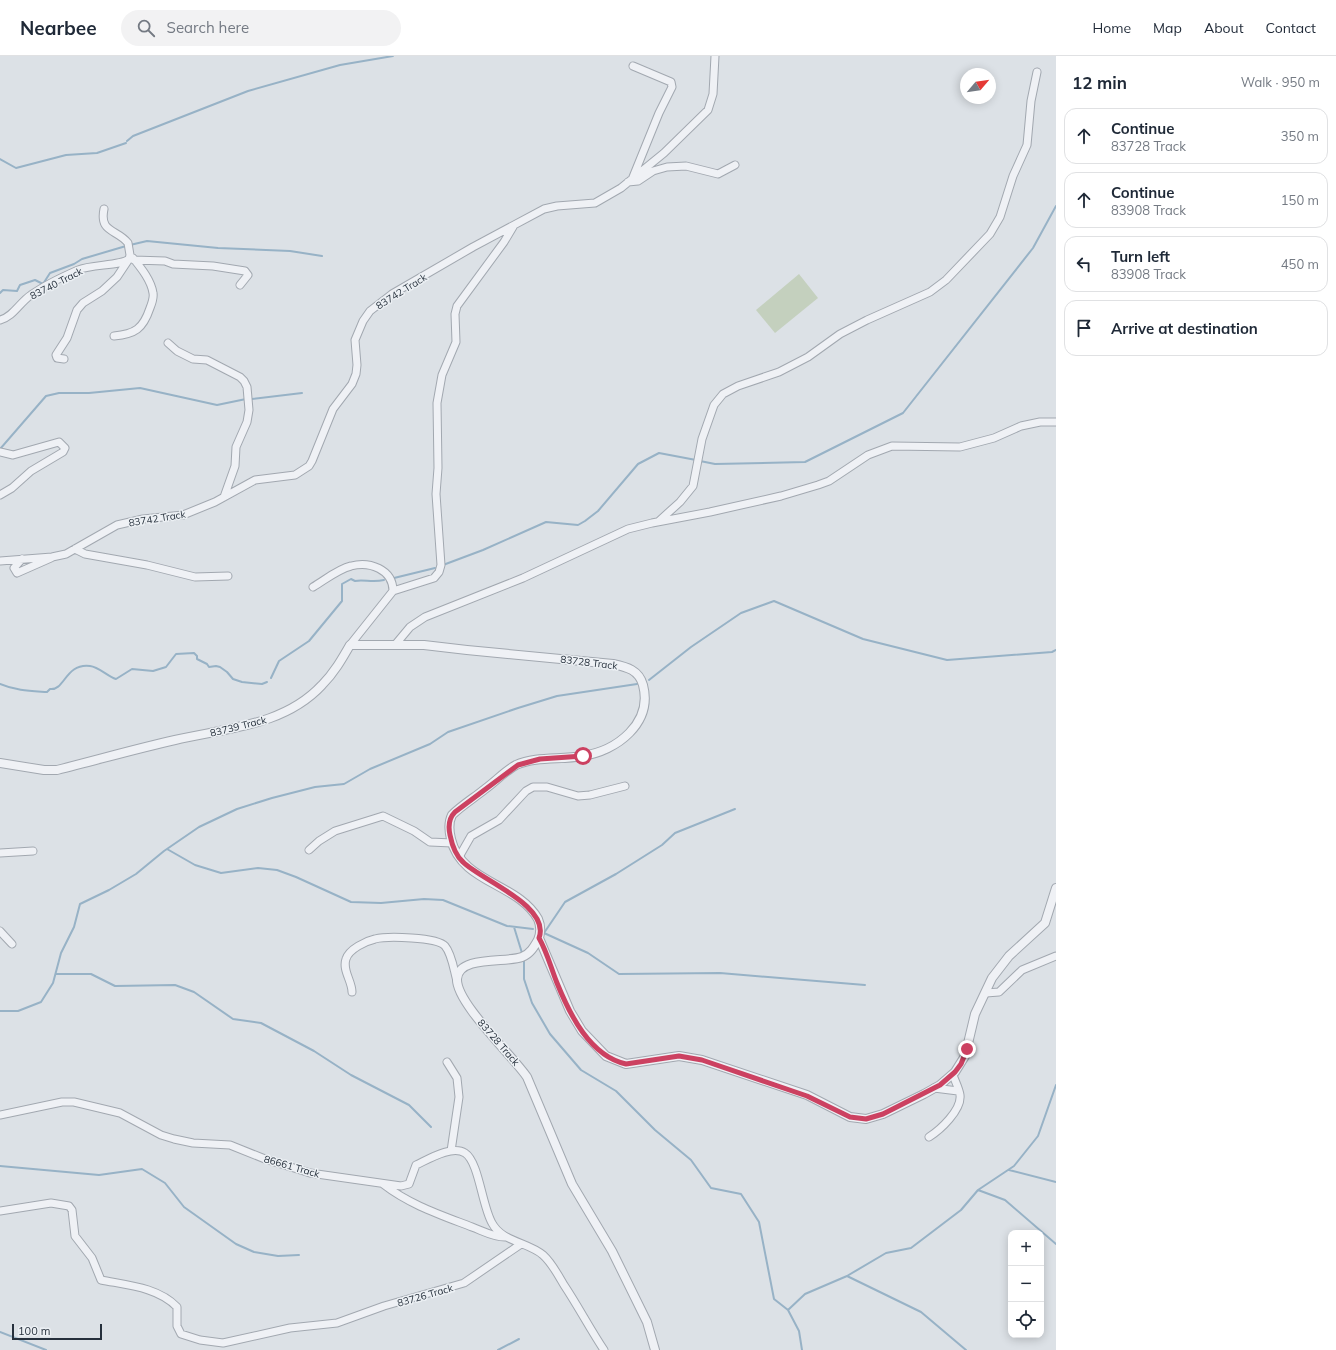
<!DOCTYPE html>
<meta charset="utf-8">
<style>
body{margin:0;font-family:Mulish,sans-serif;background:#f2f2f3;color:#1f2937}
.controls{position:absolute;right:12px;bottom:12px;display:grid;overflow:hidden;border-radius:8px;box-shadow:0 2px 10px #0003}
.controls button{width:36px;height:36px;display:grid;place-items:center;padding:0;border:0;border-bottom:1px solid #e0e1e3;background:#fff;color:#1f2937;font:20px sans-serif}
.compass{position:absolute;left:960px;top:12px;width:36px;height:36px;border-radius:50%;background:#fff;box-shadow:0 2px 10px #0003;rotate:61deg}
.scale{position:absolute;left:12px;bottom:10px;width:90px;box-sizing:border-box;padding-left:4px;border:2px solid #26303c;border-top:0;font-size:11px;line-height:14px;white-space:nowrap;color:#26303c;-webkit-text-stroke:3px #ecf0f4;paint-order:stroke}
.stop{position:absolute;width:12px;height:12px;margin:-9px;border:3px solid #cc4161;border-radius:50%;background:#fff}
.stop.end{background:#cc4161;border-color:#fff;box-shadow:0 1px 4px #0008}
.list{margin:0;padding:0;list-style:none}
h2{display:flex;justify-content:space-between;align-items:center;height:52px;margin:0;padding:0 16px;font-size:17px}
h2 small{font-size:13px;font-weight:400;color:#747a83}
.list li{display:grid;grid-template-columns:26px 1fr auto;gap:12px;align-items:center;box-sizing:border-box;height:56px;margin:0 8px 8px;padding:0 8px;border:1px solid #e0e1e3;border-radius:12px}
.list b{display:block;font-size:15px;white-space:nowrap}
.list p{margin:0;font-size:13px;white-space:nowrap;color:#747a83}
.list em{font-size:13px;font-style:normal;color:#747a83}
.icon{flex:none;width:22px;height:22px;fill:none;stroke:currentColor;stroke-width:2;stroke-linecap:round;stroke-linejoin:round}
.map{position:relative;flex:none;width:1056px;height:1294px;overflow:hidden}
header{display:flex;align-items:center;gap:24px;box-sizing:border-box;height:56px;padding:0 20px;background:#fff;border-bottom:1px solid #e0e1e3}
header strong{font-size:19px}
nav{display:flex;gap:22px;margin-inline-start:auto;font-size:14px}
.search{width:280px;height:36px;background:#f2f2f3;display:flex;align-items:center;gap:10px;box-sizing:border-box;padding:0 14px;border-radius:22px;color:#747a83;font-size:15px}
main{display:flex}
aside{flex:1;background:#fff}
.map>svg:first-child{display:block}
.green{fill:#c4d0be}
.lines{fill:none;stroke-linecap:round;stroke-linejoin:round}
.stream{stroke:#97b2c6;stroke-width:2}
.minor-casing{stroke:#a2a8b0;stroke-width:9}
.tertiary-casing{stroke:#a2a8b0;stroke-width:10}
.minor{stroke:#eff1f5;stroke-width:7}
.tertiary{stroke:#eff1f5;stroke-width:8}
.route{stroke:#cc4161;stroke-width:5}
.labels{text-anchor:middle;stroke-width:3;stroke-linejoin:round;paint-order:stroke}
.street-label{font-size:10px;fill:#26303c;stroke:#ecf0f4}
</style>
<header>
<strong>Nearbee</strong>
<div class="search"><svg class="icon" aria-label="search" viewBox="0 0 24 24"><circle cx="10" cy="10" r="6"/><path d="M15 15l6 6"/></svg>Search here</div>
<nav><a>Home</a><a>Map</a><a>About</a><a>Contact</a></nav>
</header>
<main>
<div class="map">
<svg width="1056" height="1294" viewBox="0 0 1056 1294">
<rect width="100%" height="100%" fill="#dce1e6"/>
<path class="green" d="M799,218L818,242L775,277L756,254Z"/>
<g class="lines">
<path class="stream" d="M127,85L133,80L248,35L340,9L393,0
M0,103L16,112L66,99L97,97L126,87
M130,189L147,185L218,192L290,195L322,200
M0,237L3,234L17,235L20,229L35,224L43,228L50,217L74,208L82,203L126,190
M252,343L302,337
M0,393L46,340L59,337H89L140,332L217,349L246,343
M700,405L715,408L805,406L903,357L1033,192L1056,150
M443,509L483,494L546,466L578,469L585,465L598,455L638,408L659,397L696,404
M394,522L435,512
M271,622L279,605L309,585L342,545V528L351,523L355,525C364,523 372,527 384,524
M649,624L691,591L741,557L774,545L863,583L947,604L1052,596L1056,594
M0,628C16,635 31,635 47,636L50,633C65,635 65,607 90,610C99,611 107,620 116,623L132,613L153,615L166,611L176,598L194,597L197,600V603L207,608L209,611L216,610L220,611L227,616L233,623L242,626L262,628L267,626
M735,753L675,777L662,789L616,818L565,846L544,877L588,897L619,918L720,917L865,929
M167,793L195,809L221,817L258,812L277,814L296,821L351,846L381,847L424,843L443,844L507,870L533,873
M514,871L522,897
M524,904V923L532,947L550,978L581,1014L616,1035L655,1074L691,1104L711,1132L741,1138L759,1166L774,1243L788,1254L799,1275L802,1294
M56,918H91L115,930L175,929L194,936L233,963L261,967L314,995L351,1019L409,1049L431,1071
M0,955H18L41,946L53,927L61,897L74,871L80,848L109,834L136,818L164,795L199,771L237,753L272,742L315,731L344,728L370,713L430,688L448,676L518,652L557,640L637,628
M0,1110L99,1119L142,1113L165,1127L184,1151L236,1188L254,1196L278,1200L299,1199
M1009,1114L1056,1126
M978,1134L1005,1144L1056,1188
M847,1220L921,1256L966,1294
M788,1254L805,1238L847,1220L886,1197L911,1192L961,1154L978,1134L1014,1110L1038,1080L1056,1029
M0,1276L46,1294
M498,1294L519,1283"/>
<g class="minor-casing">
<path id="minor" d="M633,121L659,57L672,31L671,26L633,10
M628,126L638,125L653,115L667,111L686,110L718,118L735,109
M134,204L165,205L173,208L213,210L245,215L248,219L240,229
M0,264C13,261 20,246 31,239C45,229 62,221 78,214C92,208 121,210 129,203L130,199L128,187C117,173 99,177 104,153
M114,280C135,278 143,273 150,252C152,247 154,242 153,237C151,224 141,212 133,202
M168,287L177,295L193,303L207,304L240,321L244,325L247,331L249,354L247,366L236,391L235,410L224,441
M64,303L57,302L56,299L67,282L77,254L83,247L102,235L117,221L129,203
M0,396L13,399L59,386L65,392L63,396L31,415L12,432L0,439
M659,465L680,446L693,430L702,383L714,349L723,338L738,330L779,316L808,301L840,278L867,264L930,236L946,224L990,178L1000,161L1013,120L1027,89L1031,45L1037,16
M75,493L85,498L147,509L195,521L228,520
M22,503L14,512L17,517L51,502
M0,505L52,501L66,498L117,469L143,463L183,459L215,446L255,424L295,419L309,410L312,405L333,353L352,328L356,318L357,309L355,284L363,265L370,255L392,238L473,191L544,153L557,150L595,147L621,132L664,97L708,54L713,38L715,0
M313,531C325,524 338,513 351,510C369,505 393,513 393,535L350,589
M393,535L434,522L439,516L441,509L436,438L438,412L437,347L442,319L456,286L455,258L457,250L504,186L513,171
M395,589L410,571L425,561L523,522L628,473L652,467L710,456L781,440L818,429L829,425L868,399L892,390L960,391L994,382L1021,370L1040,366H1056
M309,794L319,785L335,775L383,760L414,775L430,786L452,787
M0,797L33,795
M459,801L471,780L499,764L526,735L533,731H547L578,740L590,739L625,730
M0,875L12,888
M352,936C352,925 342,914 346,903C349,893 366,885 375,883C387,880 437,881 445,890C452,898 454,915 457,925
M986,937L999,936L1022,914L1056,900
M447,1006L457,1022L459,1041L451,1095
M934,1032L958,1035
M0,1059L62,1046H74L120,1057L161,1079L174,1083L193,1087L230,1089L265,1103L310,1117L401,1130L409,1128L416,1109C429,1103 452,1089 465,1097C479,1106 482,1150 492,1167C502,1186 528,1186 543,1199C552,1207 558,1219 564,1229C578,1250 590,1273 604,1294
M929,1081C940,1074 962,1054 960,1039C959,1032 955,1025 953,1019
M383,1128C410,1149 441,1159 472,1171C483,1175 493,1181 505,1181
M0,1155L51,1147L69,1150L72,1154L75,1180L92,1202L101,1224C126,1229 158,1231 177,1251V1270L181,1278L200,1284L223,1287L290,1272L337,1267L384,1250L464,1227L521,1188"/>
</g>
<g class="tertiary-casing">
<path id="tertiary" d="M0,707L44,714H57C97,704 135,693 175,684C226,672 284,670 322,629C334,617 342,603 350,589H424L467,594L613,608C627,611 639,614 643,629C653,667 617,695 582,700C561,704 536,700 516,709C505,715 496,725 485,733C474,742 462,749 452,759C448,767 449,775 451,783C461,827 518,827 538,863C541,870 541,877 538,884C534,891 530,898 522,901C507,907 458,899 457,923C456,947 513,1000 527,1021L572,1128L612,1195L647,1266L655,1294
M539,882L570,955L582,975L606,1000L626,1008L679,1000L702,1004L807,1039L850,1061L866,1063L883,1058L924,1038L940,1029L955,1016L965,1000L975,958L992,922L1009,900L1045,867L1056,832"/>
</g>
<use href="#minor" class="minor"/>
<use href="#tertiary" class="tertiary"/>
</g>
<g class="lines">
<path class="route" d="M583,700L540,703L518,709L455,756C449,762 448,770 450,779C452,789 455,799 463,806C481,824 551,850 539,882C547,896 551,912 557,927C570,959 590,1000 626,1008L679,1000L702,1004L807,1040L850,1061L866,1063L883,1058L940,1029L955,1016L961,1008L967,993"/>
</g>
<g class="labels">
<g class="street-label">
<text transform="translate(56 227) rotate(-27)" y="4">83740 Track</text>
<text transform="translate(401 235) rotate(-32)" y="4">83742 Track</text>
<text transform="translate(157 462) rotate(-9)" y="4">83742 Track</text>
<text transform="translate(589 606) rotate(7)" y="4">83728 Track</text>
<text transform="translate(238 670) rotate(-14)" y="4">83739 Track</text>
<text transform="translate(499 986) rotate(49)" y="4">83728 Track</text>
<text transform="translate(292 1110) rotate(16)" y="4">86661 Track</text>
<text transform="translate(425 1239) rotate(-16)" y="4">83726 Track</text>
</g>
</g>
</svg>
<div class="controls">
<button>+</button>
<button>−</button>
<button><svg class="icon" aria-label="locate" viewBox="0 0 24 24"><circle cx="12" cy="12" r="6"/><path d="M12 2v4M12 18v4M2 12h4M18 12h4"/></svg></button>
</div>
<svg class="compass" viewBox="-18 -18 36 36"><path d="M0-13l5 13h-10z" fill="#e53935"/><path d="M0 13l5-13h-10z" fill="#747a83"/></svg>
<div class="scale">100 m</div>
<div class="stop" style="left:583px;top:700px"></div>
<div class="stop end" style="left:967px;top:993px"></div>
</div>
<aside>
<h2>12 min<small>Walk · 950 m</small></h2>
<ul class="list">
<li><svg class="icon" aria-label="ahead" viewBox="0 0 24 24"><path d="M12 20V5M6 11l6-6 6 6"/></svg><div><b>Continue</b><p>83728 Track</p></div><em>350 m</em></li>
<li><svg class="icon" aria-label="ahead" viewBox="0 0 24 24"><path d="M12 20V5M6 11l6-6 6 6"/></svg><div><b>Continue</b><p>83908 Track</p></div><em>150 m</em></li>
<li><svg class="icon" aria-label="left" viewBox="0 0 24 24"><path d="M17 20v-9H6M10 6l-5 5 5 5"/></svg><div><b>Turn left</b><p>83908 Track</p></div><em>450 m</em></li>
<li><svg class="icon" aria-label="arrive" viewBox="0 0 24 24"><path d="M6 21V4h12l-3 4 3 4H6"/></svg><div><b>Arrive at destination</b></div></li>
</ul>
</aside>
</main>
